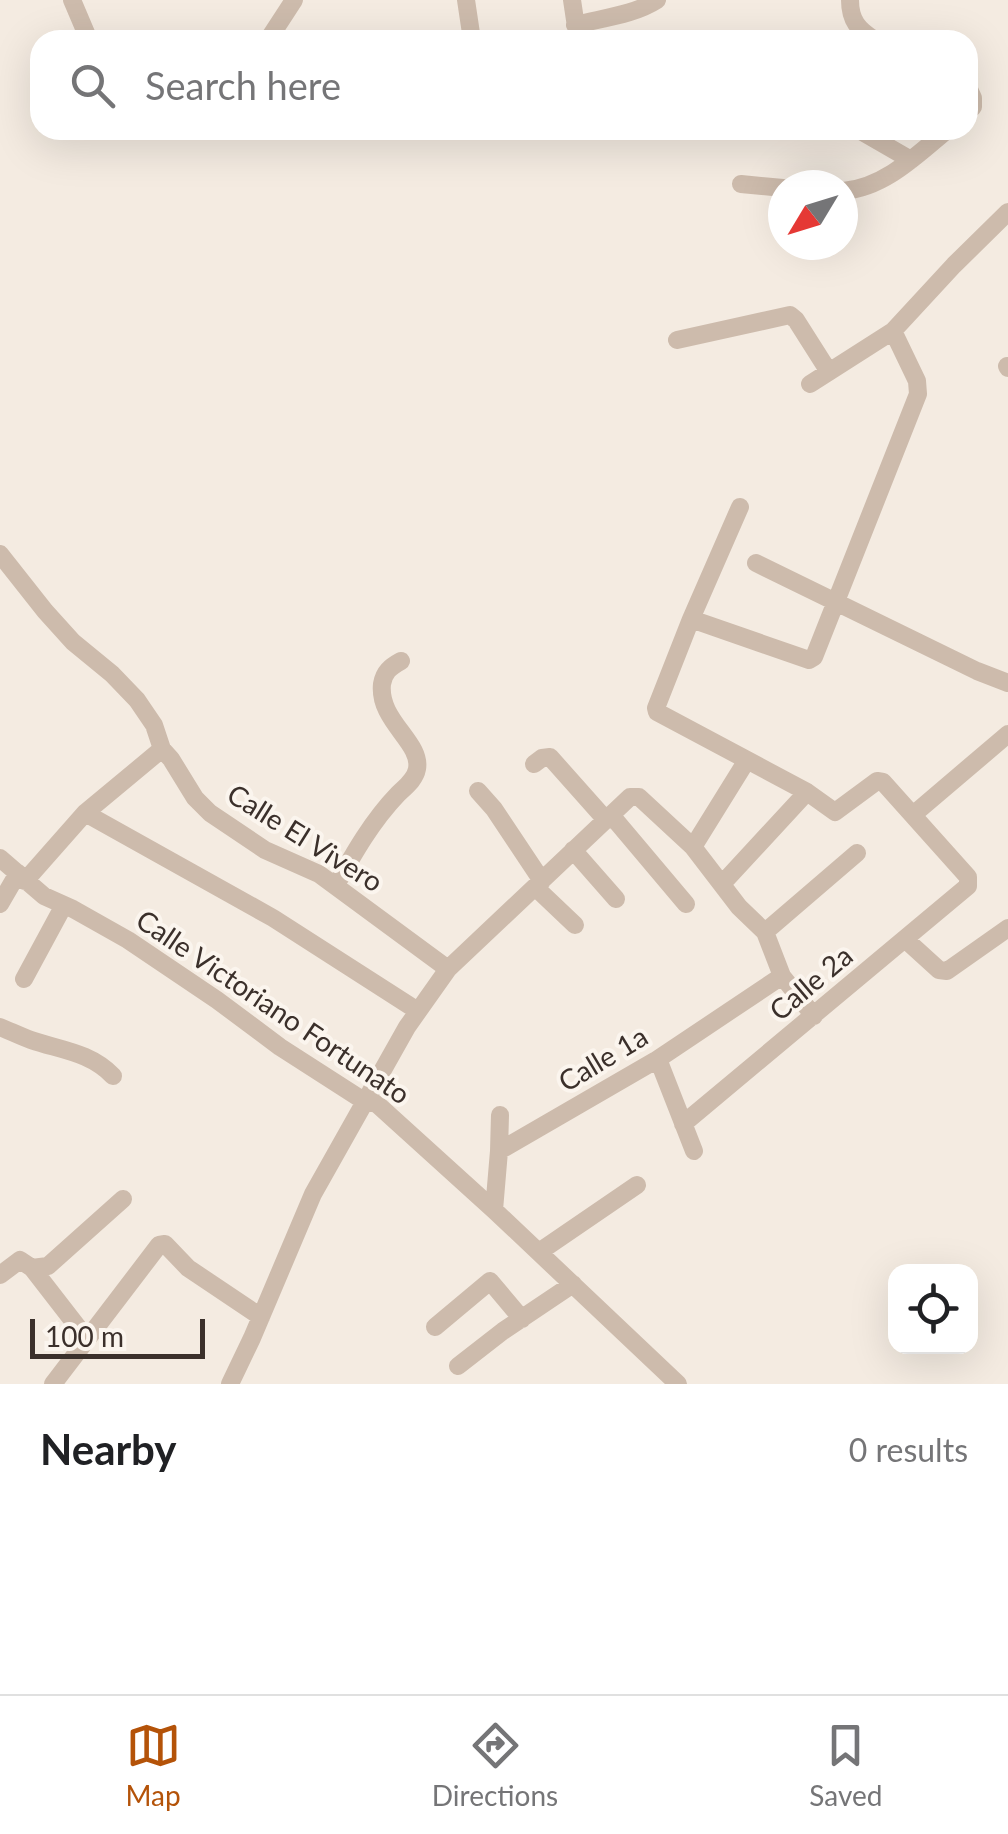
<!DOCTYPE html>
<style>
body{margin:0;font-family:Lato,sans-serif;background:#f6f6f6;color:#202124}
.controls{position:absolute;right:30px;bottom:30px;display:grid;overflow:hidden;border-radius:20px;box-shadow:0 10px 40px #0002}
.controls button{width:90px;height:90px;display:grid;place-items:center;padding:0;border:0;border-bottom:2px solid #e0e0e0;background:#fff;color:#202124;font:50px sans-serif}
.compass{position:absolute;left:768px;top:170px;width:90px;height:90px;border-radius:50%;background:#fff;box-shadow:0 10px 40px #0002;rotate:232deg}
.scale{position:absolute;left:30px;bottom:25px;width:175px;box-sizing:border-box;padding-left:10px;border:5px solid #3b302b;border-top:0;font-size:28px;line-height:35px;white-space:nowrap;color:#3b302b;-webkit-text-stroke:8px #fbf5ee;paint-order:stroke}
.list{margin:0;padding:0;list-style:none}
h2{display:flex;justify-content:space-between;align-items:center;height:130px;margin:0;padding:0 40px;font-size:42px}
h2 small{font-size:32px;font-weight:400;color:#757577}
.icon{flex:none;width:55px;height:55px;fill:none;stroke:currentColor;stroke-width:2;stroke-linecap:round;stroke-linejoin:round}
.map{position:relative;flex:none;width:1008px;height:1384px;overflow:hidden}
.search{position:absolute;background:#fff;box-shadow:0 10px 40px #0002;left:30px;right:30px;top:30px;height:110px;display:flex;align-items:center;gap:25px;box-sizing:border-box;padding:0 35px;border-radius:30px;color:#757577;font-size:38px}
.sheet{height:310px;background:#fff}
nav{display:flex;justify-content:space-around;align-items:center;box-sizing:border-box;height:140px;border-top:2px solid #e0e0e0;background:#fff;font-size:28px;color:#757577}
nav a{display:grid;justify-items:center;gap:5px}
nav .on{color:#b45309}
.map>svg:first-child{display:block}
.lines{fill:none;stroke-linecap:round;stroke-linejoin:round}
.minor{stroke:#cdbbac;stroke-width:18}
.labels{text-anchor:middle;stroke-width:8;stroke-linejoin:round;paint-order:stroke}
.street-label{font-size:28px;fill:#3b302b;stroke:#fbf5ee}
</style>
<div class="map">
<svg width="1008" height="1384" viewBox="0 0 1008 1384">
<rect width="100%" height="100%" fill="#f4ebe1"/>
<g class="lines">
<path class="minor" d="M72,0L89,40
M466,0L472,40
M572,0L578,40
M850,0C850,20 858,30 875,40
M575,25C602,18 634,15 657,0
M268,40L294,0
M968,87L973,98V107L968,112
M859,130L911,160
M741,184L783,188
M843,191C884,188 917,155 947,130
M677,340L790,315L796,320L829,372
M1007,366L1008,368
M810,384L893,331L954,265L1008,212
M0,554L45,611L73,642L112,674L137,700L154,725L162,749L171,759L195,798L210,813L265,850L319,874L448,969
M756,563L977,671L1008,683
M691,619L809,660L814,657L918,394L917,381L893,331
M534,764L542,758L550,757L606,820
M478,791L494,809L542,881
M85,813L273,918L418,1011
M914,814L1008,734
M611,815L686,904
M693,847L747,760
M573,850L616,899
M0,858L44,896L73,909L128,940L217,1000L280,1047L364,1101L377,1104L494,1210L678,1384
M25,881L85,813L162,749
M722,884L807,792
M336,885C354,853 372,821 398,794C405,787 415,780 417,769C422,742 378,721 382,684C384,672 390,667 401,661
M535,887L575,925
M0,904L18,873
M765,932L857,853
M906,940L939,970L947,971L1008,928
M24,979L64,905
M0,1027C10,1031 20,1036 31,1040C60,1050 90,1052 113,1076
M658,1059L694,1151
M683,1124L968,886V877L883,782L877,781L835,812L807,792L657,712L656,708L691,619L740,507
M499,1151L500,1115
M494,1210L499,1151L658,1059L782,976
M539,1252L637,1185
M32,1268L48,1266L123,1199
M0,1275L20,1260L32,1268L87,1339
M435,1327L490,1281L522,1319
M458,1366L503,1331L573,1284
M53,1384L159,1245L165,1244L188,1268L261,1317
M230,1384L252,1338L313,1194L407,1027L448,969L630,797H639L693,847L739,907L765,932L782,976L814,1016"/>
</g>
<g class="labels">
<g class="street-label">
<text transform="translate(305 838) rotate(32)" y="10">Calle El Vivero</text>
<text transform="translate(811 983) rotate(-40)" y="10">Calle 2a</text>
<text transform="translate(273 1007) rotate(34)" y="10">Calle Victoriano Fortunato</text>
<text transform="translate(603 1059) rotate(-31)" y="10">Calle 1a</text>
</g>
</g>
</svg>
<div class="controls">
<button><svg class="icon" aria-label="locate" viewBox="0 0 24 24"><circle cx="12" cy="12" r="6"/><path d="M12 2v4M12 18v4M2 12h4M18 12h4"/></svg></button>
</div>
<svg class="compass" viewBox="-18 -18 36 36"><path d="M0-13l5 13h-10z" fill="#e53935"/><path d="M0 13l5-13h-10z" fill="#757577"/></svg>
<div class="scale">100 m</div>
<div class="search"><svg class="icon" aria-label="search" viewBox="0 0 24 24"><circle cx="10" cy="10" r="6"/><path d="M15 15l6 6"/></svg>Search here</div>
</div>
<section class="sheet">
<h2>Nearby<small>0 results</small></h2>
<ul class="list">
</ul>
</section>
<nav>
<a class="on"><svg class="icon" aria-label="map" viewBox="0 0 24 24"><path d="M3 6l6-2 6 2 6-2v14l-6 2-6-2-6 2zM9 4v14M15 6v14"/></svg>Map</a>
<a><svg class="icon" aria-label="directions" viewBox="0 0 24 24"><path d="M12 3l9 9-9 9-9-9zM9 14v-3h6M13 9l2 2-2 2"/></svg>Directions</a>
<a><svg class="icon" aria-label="saved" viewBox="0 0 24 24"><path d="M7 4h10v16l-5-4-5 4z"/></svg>Saved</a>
</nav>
